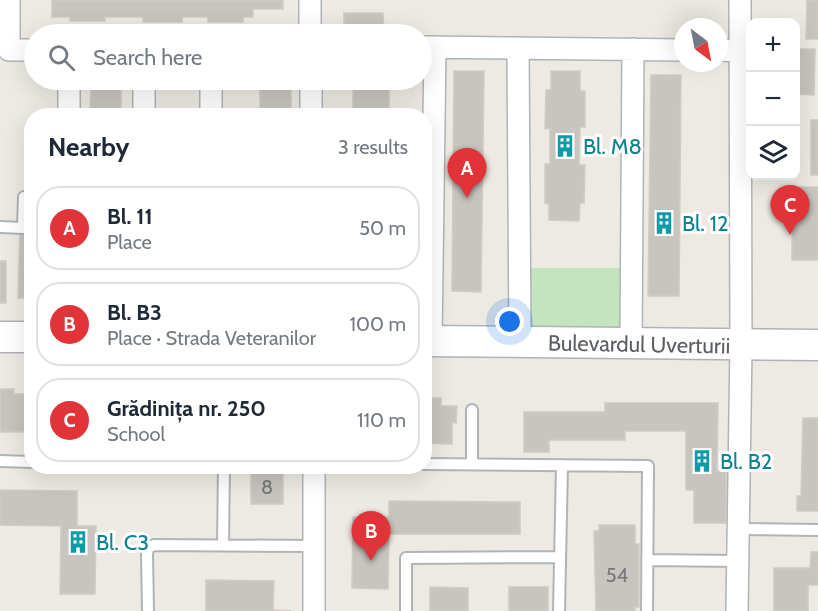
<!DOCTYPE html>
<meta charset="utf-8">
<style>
body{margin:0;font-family:Cabin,sans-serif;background:#f2f2f3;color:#1f2937}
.controls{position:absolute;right:18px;top:18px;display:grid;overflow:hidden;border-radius:12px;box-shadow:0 6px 24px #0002}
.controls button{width:54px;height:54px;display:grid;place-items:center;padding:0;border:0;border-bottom:2px solid #e0e1e3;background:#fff;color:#1f2937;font:30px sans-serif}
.compass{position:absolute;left:674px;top:18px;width:54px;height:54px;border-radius:50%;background:#fff;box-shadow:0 6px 24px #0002;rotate:148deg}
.you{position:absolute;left:510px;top:322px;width:21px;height:21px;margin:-15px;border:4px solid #fff;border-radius:50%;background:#1a73e8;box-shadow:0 0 0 9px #1a73e833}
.badge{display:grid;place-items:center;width:39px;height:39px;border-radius:50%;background:#e23438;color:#fff;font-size:20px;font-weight:700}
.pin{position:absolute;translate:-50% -50px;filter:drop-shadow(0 2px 3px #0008)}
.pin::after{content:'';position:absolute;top:32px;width:21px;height:18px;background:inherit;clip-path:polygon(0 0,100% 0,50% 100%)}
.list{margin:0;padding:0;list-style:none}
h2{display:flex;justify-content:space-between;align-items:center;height:78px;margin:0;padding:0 24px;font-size:26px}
h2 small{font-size:20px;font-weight:400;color:#747a83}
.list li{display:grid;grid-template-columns:39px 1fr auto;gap:18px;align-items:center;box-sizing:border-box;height:84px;margin:0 12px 12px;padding:0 12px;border:2px solid #e0e1e3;border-radius:24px}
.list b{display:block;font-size:22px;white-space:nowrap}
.list p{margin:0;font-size:20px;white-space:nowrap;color:#747a83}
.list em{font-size:20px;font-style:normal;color:#747a83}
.icon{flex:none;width:33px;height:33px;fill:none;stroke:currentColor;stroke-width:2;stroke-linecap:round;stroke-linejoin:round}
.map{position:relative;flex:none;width:818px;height:611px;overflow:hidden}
.search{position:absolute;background:#fff;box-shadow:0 6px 24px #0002;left:24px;top:24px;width:408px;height:66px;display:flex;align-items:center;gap:15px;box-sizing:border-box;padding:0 21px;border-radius:33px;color:#747a83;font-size:22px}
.panel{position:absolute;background:#fff;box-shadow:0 6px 24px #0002;left:24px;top:108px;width:408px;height:366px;border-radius:24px}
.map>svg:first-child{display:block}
.green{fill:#c4e4c0}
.building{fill:#c8c5c0;stroke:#d1cbc1;stroke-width:1.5}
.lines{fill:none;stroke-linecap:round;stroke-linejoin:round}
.lane-casing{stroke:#b0b4b7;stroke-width:14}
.street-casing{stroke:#b0b4b7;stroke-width:24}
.secondary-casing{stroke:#afb3b7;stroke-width:33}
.lane{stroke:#fff;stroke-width:10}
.street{stroke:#fff;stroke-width:21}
.secondary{stroke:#fff;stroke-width:30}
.labels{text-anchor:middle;stroke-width:6;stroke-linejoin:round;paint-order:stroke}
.number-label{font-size:20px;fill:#76787a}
.culture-label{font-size:22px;fill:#0d838f;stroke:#fff;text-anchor:start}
.street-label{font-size:22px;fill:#5b5f63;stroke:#fff}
</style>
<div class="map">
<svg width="818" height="611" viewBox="0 0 818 611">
<rect width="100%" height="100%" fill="#edeae3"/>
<path class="green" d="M530,268H622L621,336L529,335Z"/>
<path class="building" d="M52,0H283V9H253V17H243V22H208V17H182V22H143V17H105V21H70V17H52Z
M807,0H818V39H806Z
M344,13H383L384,34H344Z
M796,49H815L814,95L796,94Z
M454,71H484L481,292L452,291Z
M551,71H580V91H585V127H580L579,165H585L584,203H580L579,221L549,220V204L545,203V164H550V128L545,129L546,90H551Z
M651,75H681L679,296H648Z
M91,80H121V116H90Z
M260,80H291V116H260Z
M356,80H385V87L389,86V116H353V88H357Z
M811,120H818V175H811Z
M792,187H818V260H792Z
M20,229L32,230V298H18Z
M0,261H6V303H0Z
M0,389H14V394H32V410L29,411L28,432H0Z
M424,398H441V406H457L456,423L452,422V444L424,443Z
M605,403H718L717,471L726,470V523H694V490H686V431H625V440H549V452H524V412H605Z
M803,418H818V511H797V496H801Z
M243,466H283V504H251V470L243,471Z
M0,490L77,491V526H96L95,594H60L61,526L0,525Z
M389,501L520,502V534H389L388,589L352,588L353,517H389Z
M599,525H635V544H639V607H635V611H596L594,531H599Z
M811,552H818V585H808V611H774V568H810Z
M206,580L274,581L273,610L291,611H206Z
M430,587L468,588V611H430Z
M509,587H548V611H509Z"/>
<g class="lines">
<g class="lane-casing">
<path id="lane" d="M0,227L23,228L24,197
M0,461L32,462
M424,464L648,466L647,611
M472,464V410
M738,529L818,530
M223,545L224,466
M647,560L738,561
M148,611L147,554L148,548L154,545L314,546
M406,611V558L560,557
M559,611L562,465"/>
</g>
<g class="street-casing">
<path id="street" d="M9,0V50H34
M310,0V34
M422,47L683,50
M518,48L520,342
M719,50L740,51
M311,80V116
M69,116V80
M144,116V80
M211,116V80
M431,341L435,47
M631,344L633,49
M314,611V466
M737,611L741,345L740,0"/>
</g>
<g class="secondary-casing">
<path id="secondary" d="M0,337H32
M424,341L818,345"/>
</g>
<use href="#lane" class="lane"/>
<use href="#street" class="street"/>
<use href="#secondary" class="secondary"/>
</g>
<defs>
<g id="building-bare" transform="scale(1.8)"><path d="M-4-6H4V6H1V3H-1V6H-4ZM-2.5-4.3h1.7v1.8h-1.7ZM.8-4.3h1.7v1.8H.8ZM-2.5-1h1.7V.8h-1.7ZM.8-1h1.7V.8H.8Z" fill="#0f9aa8" stroke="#fff" stroke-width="2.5" paint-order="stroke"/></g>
</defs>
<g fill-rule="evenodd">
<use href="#building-bare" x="565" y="146"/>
<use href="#building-bare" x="664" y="223"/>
<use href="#building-bare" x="702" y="461"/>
<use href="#building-bare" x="78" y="542"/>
</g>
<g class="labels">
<g class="number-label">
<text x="267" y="494">8</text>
<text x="617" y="582">54</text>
</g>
<g class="culture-label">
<text x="583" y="154">Bl. M8</text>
<text x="682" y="231">Bl. 12</text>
<text x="720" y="469">Bl. B2</text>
<text x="96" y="550">Bl. C3</text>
</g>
<g class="street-label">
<text transform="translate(639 344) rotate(1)" y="8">Bulevardul Uverturii</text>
</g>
</g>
</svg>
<div class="controls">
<button>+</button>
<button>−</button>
<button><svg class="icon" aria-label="layers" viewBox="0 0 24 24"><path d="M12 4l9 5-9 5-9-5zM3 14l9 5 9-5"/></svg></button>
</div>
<svg class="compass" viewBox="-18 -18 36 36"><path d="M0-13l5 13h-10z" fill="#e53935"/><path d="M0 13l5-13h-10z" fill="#747a83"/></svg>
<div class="you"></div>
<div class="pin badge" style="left:467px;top:198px">A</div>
<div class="pin badge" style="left:371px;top:561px">B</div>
<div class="pin badge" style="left:790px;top:235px">C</div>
<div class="search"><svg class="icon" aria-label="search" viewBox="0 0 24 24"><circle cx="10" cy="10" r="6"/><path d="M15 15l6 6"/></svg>Search here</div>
<section class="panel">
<h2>Nearby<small>3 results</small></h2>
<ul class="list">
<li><span class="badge">A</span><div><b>Bl. 11</b><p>Place</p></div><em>50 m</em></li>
<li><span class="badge">B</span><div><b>Bl. B3</b><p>Place · Strada Veteranilor</p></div><em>100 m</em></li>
<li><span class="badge">C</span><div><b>Grădinița nr. 250</b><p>School</p></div><em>110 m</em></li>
</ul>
</section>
</div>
